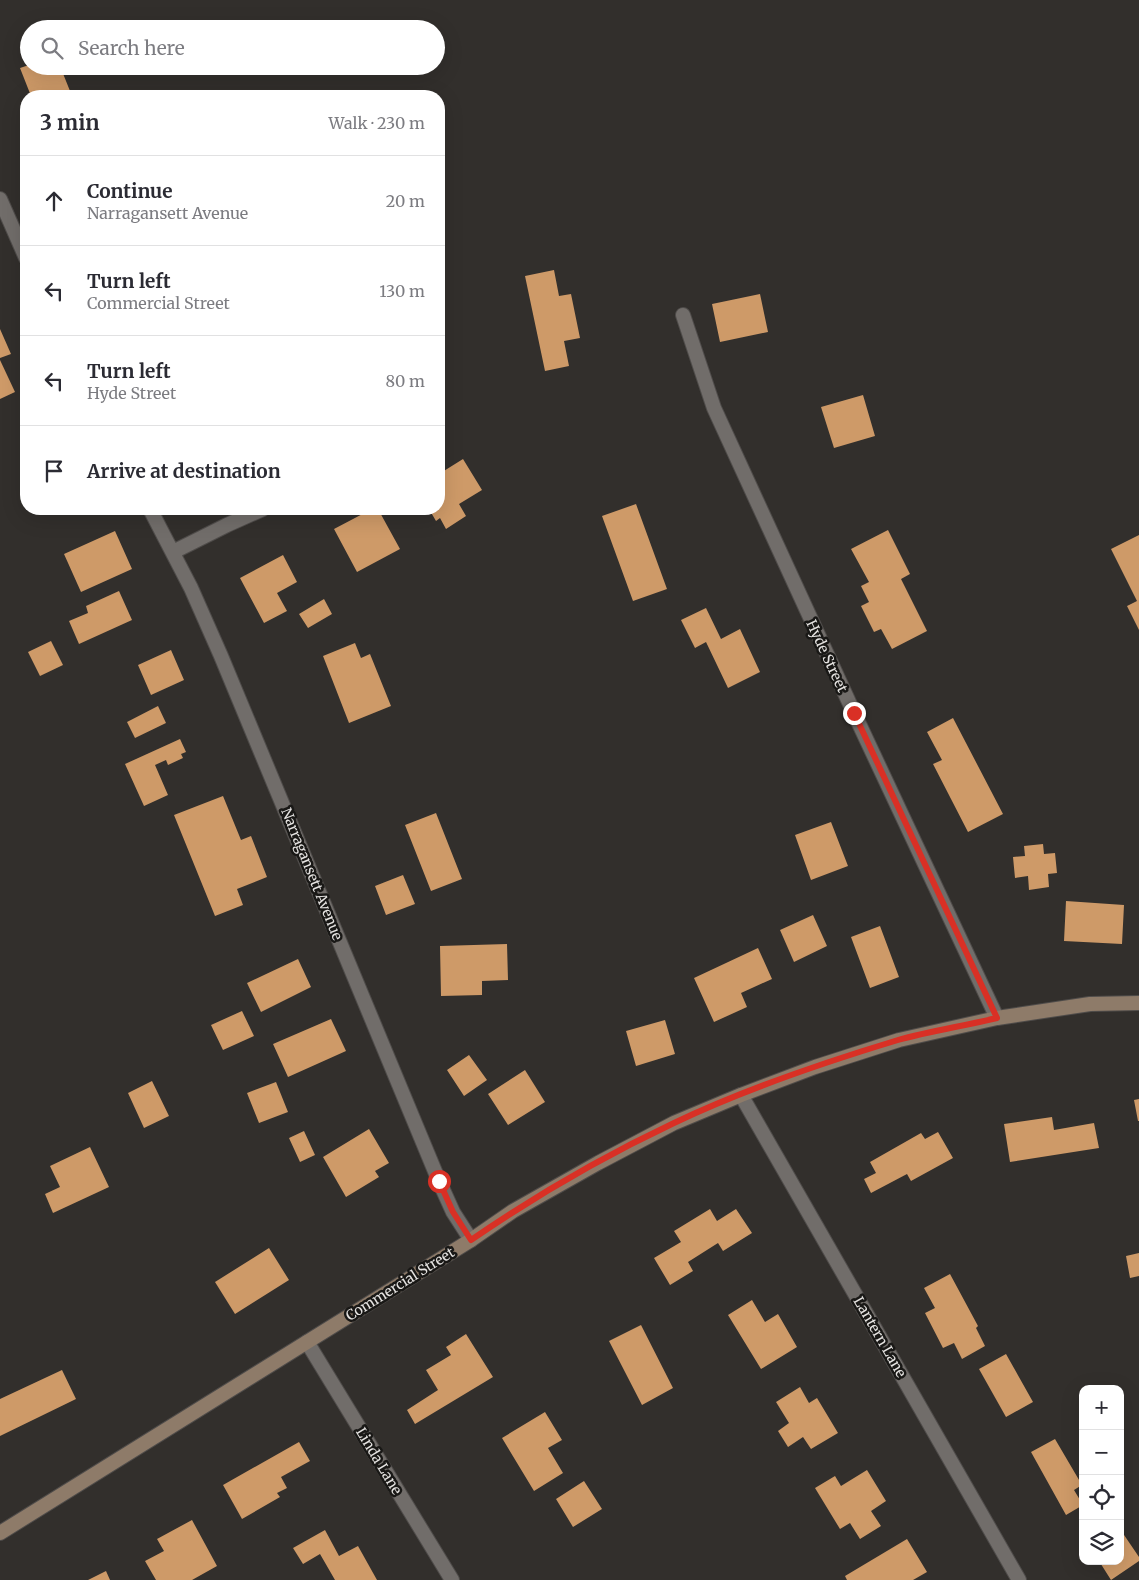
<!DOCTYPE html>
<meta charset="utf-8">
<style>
body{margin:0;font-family:Merriweather,serif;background:#f7f7f7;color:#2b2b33}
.controls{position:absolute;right:15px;bottom:15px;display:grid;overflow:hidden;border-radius:10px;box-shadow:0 5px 20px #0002}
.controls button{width:45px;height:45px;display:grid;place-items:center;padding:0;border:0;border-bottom:1px solid #e1e1e2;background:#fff;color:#2b2b33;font:25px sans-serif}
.stop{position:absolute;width:15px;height:15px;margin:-11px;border:4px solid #d93025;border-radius:50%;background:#fff}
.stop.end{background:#d93025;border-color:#fff;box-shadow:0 1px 5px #0008}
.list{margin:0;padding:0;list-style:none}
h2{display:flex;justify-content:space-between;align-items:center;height:65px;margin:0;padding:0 20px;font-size:21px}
h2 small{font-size:16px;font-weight:400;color:#7c7c81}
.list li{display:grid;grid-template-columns:32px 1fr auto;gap:15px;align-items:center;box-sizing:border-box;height:90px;padding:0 20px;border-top:1px solid #e1e1e2}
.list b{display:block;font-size:19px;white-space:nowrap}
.list p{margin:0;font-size:16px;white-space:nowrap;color:#7c7c81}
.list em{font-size:16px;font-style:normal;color:#7c7c81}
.icon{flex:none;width:28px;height:28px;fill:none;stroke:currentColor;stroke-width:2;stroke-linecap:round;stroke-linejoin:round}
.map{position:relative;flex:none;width:1139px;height:1580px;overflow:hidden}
.search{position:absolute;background:#fff;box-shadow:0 5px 20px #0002;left:20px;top:20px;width:425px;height:55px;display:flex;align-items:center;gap:12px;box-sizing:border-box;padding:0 18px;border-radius:28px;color:#7c7c81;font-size:19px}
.panel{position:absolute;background:#fff;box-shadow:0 5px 20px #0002;left:20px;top:90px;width:425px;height:425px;border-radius:20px}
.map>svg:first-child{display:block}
.building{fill:#ce9a68}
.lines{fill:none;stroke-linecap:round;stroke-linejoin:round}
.minor-casing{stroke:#4f4c4a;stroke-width:16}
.secondary-casing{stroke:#4f4c4a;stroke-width:16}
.minor{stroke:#716d6a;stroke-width:14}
.secondary{stroke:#8e7b69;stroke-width:14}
.route{stroke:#d93025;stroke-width:6}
.labels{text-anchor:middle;stroke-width:5;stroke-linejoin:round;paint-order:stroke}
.street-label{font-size:14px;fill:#e6e4e2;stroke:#191816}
</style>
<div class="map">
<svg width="1139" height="1580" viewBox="0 0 1139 1580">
<rect width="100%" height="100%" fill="#322f2c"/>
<path class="building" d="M29,65V66H60L72,96H31L20,68Z
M554,270L559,296L571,294L580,338L564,341L569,366L545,371L525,276Z
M760,294L768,332L720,342L712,304Z
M0,329L11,354L0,358Z
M0,360L15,392L0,399Z
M863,395L875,436L834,448L821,407Z
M463,459L482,490L459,504L466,516L446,529L440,518L436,521L429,509H439V474Z
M636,504L667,589L633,601L602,516Z
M40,509H51L42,513Z
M372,509H378L400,549L357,572L334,529Z
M888,530L910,574L901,579L927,631L892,649L881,629L874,632L861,606L869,602L861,586L869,582L851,549Z
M115,531L132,569L81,592L64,554Z
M1139,535V630L1127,606L1137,601L1111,549Z
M283,555L297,582L277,593L287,611L264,623L240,578Z
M119,591L132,620L79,644L69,621L88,613L86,606Z
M324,599L332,614L308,628L299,614Z
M706,608L721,639L740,629L760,672L728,688L706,642L695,648L681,620Z
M51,641L63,665L40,676L28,652Z
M355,643L361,658L370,654L391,706L349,723L323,656Z
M171,650L184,680L151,695L138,665Z
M158,706L166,723L135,738L127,722Z
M953,718L1003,814L968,832L933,764L942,760L927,732Z
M180,739L186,752L181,754L183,758L168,765L166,760L155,765L168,795L144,806L125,764Z
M223,796L241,840L251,836L267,877L237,889L243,905L215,916L174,815Z
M436,813L462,879L431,891L405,825Z
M831,822L848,866L811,880L795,835Z
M1043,844L1044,854L1055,853L1057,873L1048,874L1049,887L1029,890L1028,876L1015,878L1013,857L1025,856L1024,846Z
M403,875L415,904L386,915L375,886Z
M1066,901L1124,905L1122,944L1064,941Z
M813,915L827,946L794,962L780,930Z
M880,926L899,977L870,988L851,937Z
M507,944L508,980L482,981V995L441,996L440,946Z
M758,948L772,979L741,993L747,1007L714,1022L694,978Z
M298,959L311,987L261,1012L247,983Z
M242,1011L254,1036L223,1050L211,1025Z
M331,1019L346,1051L288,1077L273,1044Z
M665,1020L675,1054L636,1066L626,1031Z
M469,1055L487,1080L464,1096L447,1070Z
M525,1070L545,1102L508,1125L488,1094Z
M152,1081L169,1116L144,1128L128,1093Z
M276,1082L288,1112L259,1123L247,1093Z
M1139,1099V1121H1138L1134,1100Z
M1052,1117L1054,1130L1094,1123L1099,1148L1010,1162L1004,1124Z
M369,1129L389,1163L375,1171L379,1177L346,1197L323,1157Z
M304,1131L315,1155L300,1162L289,1138Z
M938,1132L953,1158L911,1181L907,1174L871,1193L864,1179L876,1173L870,1162L921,1133L925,1139Z
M90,1147L109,1187L53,1213L45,1194L60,1187L50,1166Z
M710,1209L717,1221L736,1209L752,1233L723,1251L718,1243L688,1262L693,1271L670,1285L654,1258L681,1242L674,1231Z
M269,1248L289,1280L235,1314L215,1282Z
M1139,1253V1276L1130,1278L1126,1256Z
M950,1274L978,1326L976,1328L985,1346L962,1359L954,1343L943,1348L925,1313L935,1308L924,1288Z
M752,1300L765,1322L778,1314L797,1347L761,1369L728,1315Z
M641,1325L673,1388L642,1405L609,1341Z
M466,1334L493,1377L415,1424L407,1410L438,1390L426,1370L451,1355L446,1347Z
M1006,1354L1033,1402L1006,1417L979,1369Z
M62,1370L76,1399L0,1436V1399Z
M800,1387L809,1403L817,1398L838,1433L811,1449L803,1437L788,1447L778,1431L789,1423L776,1402Z
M545,1412L562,1440L548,1448L563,1473L534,1491L502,1438Z
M1055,1439L1082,1485L1074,1490L1083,1505L1066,1515L1031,1452Z
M299,1442L310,1461L281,1477L287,1488L277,1493L280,1497L242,1519L223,1485Z
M867,1470L886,1501L871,1511L881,1526L860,1539L850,1523L840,1529L815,1488L835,1476L841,1486Z
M584,1481L602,1509L573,1527L556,1499Z
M192,1520L217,1566L192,1580H156L145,1561L164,1551L157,1539Z
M1120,1529L1139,1557V1561L1111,1580L1099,1561H1120Z
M325,1530L339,1556L358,1546L377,1580H335L320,1554L303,1564L293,1548Z
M907,1539L927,1572L913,1580H847L845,1576Z
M106,1571L110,1580H88Z"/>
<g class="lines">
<g class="minor-casing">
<path id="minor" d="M0,199L26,258
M683,315L714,408L854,713L997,1018
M150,509L191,588L221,656L439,1181L453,1212L471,1240
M173,552L227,525L263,509
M741,1095L1019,1580
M307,1342L452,1580"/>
</g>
<g class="secondary-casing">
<path id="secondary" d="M0,1533L471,1240L513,1211L598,1163L674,1123L741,1095L815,1067L899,1040L997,1018L1090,1004L1139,1003"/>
</g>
<use href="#minor" class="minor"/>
<use href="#secondary" class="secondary"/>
</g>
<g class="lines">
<path class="route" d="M439,1181L453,1212L471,1240C535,1196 604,1156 674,1123C745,1089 822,1063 898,1040C930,1031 964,1026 997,1018L854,713"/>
</g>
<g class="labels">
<g class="street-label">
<text transform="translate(827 656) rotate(65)" y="5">Hyde Street</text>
<text transform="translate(312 874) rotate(68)" y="5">Narragansett Avenue</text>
<text transform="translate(400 1284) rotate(-32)" y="5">Commercial Street</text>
<text transform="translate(880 1337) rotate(60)" y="5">Lantern Lane</text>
<text transform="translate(379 1461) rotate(59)" y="5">Linda Lane</text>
</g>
</g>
</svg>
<div class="controls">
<button>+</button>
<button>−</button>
<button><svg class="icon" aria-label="locate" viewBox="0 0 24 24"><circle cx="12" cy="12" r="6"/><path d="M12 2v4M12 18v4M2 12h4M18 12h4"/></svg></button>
<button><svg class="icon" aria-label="layers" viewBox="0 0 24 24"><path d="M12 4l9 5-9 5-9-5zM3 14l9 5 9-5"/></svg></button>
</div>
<div class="stop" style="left:439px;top:1181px"></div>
<div class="stop end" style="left:854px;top:713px"></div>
<div class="search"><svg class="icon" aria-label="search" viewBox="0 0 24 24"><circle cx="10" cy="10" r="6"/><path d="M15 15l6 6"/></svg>Search here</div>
<section class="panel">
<h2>3 min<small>Walk · 230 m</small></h2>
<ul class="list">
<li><svg class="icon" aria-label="ahead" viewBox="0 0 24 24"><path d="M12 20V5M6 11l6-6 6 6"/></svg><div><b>Continue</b><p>Narragansett Avenue</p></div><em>20 m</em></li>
<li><svg class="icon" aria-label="left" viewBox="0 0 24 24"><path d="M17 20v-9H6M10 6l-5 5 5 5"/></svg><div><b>Turn left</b><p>Commercial Street</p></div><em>130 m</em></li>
<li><svg class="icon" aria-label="left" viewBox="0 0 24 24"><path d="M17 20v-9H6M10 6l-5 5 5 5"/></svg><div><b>Turn left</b><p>Hyde Street</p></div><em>80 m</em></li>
<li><svg class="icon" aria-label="arrive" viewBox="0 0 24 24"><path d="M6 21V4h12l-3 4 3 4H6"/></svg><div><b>Arrive at destination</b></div></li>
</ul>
</section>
</div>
